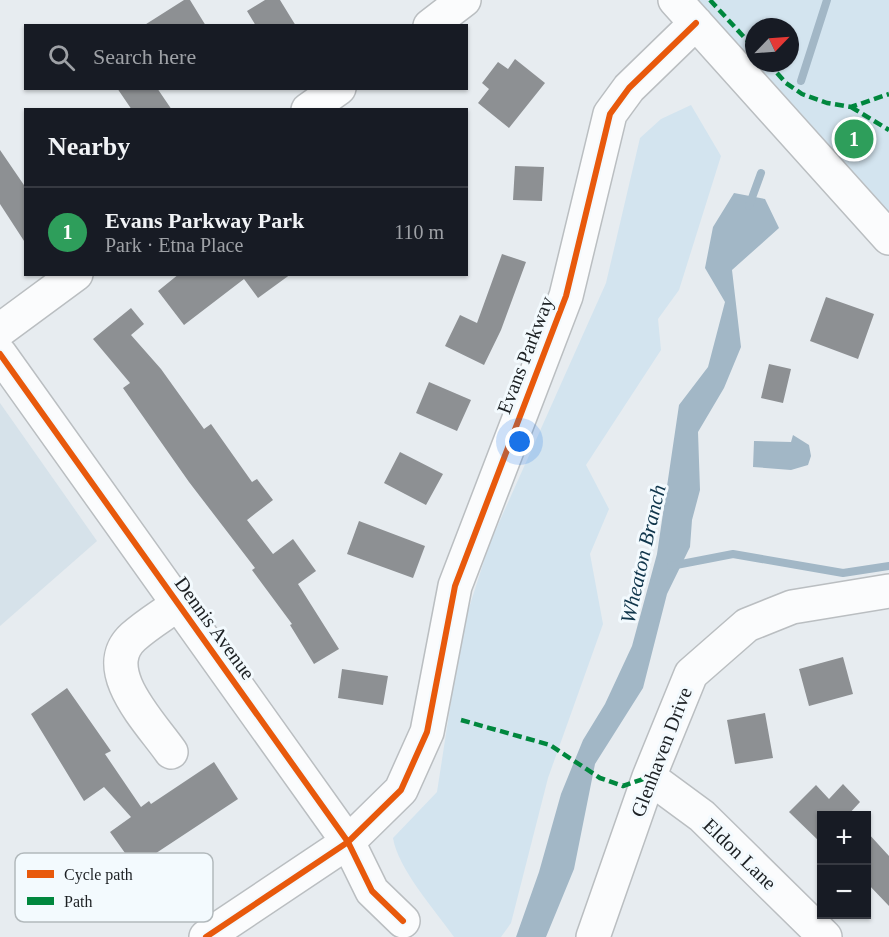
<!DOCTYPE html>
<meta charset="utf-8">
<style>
body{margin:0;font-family:"Times New Roman",serif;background:#242831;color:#f1f3f6}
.controls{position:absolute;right:18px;bottom:18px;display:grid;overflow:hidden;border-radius:0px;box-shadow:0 2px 4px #0004}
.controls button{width:54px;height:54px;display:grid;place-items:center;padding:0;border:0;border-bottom:2px solid #363941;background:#171b24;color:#f1f3f6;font:30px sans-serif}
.compass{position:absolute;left:745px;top:18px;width:54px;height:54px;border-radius:50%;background:#171b24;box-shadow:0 2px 4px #0004;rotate:65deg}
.you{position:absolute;left:520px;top:442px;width:21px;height:21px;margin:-15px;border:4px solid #fff;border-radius:50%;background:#1a73e8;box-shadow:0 0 0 9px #1a73e833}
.badge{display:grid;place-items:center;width:39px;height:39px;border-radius:50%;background:#63676b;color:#fff;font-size:20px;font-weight:700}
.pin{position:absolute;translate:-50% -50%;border:3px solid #fff;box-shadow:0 2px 6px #0006}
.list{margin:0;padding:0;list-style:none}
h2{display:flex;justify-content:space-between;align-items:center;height:78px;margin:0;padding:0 24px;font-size:26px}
h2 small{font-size:20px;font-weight:400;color:#9ea1a6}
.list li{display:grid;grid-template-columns:39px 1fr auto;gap:18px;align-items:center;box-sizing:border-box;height:90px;padding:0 24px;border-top:2px solid #363941}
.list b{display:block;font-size:22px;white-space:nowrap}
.list p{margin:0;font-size:20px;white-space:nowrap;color:#9ea1a6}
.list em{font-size:20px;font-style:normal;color:#9ea1a6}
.icon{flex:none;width:33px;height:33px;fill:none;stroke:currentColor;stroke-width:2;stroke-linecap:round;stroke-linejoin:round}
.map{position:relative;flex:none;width:889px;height:937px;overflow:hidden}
.search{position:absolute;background:#171b24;box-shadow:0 2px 4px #0004;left:24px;top:24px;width:444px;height:66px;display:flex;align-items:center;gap:15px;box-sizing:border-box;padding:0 21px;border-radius:0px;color:#9ea1a6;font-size:22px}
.panel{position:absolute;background:#171b24;box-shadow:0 2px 4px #0004;left:24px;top:108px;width:444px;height:168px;border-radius:0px}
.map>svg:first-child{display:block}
.built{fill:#d6e2ea}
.green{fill:#d3e4ef;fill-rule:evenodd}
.water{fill:#a2b7c6}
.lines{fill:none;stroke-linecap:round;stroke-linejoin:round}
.stream{stroke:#a2b7c6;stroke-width:8}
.building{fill:#8d9093}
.minor-casing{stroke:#babec1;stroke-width:36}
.minor{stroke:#fbfcfd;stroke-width:33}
.quiet{stroke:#00873e;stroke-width:4.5;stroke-dasharray:9 4.5;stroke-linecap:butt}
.cycleway-casing{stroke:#f3fafe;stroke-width:10}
.cycleway{stroke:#e8590c;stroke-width:6}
.labels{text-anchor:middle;stroke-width:6;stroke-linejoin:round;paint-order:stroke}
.street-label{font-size:20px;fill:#1c2023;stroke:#f3fafe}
.water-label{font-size:21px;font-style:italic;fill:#0f354b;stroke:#f3fafe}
.key{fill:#f3fafe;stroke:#b2b9bc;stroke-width:1.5}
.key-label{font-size:16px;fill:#1c2023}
</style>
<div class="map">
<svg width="889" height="937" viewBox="0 0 889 937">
<rect width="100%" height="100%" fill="#e7ecf0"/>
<path class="built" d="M0,403L97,541L0,626Z"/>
<path class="green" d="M694,0H889V215ZM754,27H790V63H754Z
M691,105L721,156L679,290L658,319L661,350L586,465L609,509L590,554L603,624L548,778L511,923L501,937H454C435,910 398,869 393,838L437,792L462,630L489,545L606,283L640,138L661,119Z"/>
<path class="water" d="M734,193L765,199L779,228L732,270L741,347L724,388L698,432L700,490L692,520L690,547L667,594L643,688L595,764L574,869L546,937H516L539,872L561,794L583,740L605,704L632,646L657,554L679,405L708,367L725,302L705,268L713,227Z
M793,435L809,445L811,456L808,465L791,470L753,467L754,441L791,442Z"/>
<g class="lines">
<path class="stream" d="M801,81L827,0
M749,206L761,173
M671,566L733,554L843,573L889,566"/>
</g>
<path class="building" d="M184,0H190L206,26H143Z
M265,0H280L296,26H256L247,11Z
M515,59L545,83L509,128L478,103L489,89L482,83L498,62L508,69Z
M117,88H157L172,110H132Z
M0,150L26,188V244L0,204Z
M515,166L544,167L542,201L513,200Z
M502,254L526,262L501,330L484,365L445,346L460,315L477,323Z
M179,274H291L258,298L244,279L184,325L158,291Z
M826,297L874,314L858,359L810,341Z
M131,308L144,324L131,335L161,369L204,429L211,424L252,482L257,479L273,500L247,520L273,554L293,539L316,571L298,584L339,649L314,664L290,625L292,624L252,570L255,568L189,482L123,388L130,383L93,339Z
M769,364L791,369L783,403L761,398Z
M429,382L471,400L457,431L416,413Z
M400,452L443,474L426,505L384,483Z
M359,521L425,546L413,578L347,554Z
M843,657L853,694L809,706L799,669Z
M342,669L388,676L383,705L338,698Z
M67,688L111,751L105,754L141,807L149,801L151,804L214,762L238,799L135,867L110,832L131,817L104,787L84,801L31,714Z
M765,713L773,758L735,764L727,720Z
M843,784L860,802L847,816H822V844L789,812L816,785L829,799Z
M867,832L889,856V906L867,883Z"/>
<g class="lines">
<g class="minor-casing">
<path id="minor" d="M675,0L889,238
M430,26L464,0
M308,110L339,88
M0,330L76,274
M0,354L348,842L372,891L403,921
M171,752C151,723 97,670 133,637C146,625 163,615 178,604
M649,777L702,816L825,937
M206,937L348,842L401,790L427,732L455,586L566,296L610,114L629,88L696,23
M593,937L649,777L691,674L747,625L792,607L889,591"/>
</g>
<use href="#minor" class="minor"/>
<path class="quiet" d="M710,0L754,48
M768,63L786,83L802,94L827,103L851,107L889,94
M851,107L889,130
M461,720L550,745L600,778L623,786L649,777"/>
<g class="cycleway-casing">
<path id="cycleway" d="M0,354L348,842L372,891L403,921
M206,937L348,842L401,790L427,732L455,586L566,296L610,114L629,88L696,23"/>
</g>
<use href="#cycleway" class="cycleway"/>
</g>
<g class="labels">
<g class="street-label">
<text transform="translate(525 355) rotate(-69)" y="7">Evans Parkway</text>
<text transform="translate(215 628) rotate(54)" y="7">Dennis Avenue</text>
<text transform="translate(661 752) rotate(-69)" y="7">Glenhaven Drive</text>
<text transform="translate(740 854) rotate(44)" y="7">Eldon Lane</text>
</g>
<g class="water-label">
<text transform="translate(643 554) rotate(-77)" y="7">Wheaton Branch</text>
</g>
</g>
<rect x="15" y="853" width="198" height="69" rx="9" class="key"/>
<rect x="27" y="870" width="27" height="8" fill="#e8590c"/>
<rect x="27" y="897" width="27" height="8" fill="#00873e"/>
<g class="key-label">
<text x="64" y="880">Cycle path</text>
<text x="64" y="907">Path</text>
</g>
</svg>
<div class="controls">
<button>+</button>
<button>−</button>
</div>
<svg class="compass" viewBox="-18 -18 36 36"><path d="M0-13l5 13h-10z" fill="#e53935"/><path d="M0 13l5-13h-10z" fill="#9ea1a6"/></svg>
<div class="you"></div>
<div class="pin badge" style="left:854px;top:139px;background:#2e9e5b">1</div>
<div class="search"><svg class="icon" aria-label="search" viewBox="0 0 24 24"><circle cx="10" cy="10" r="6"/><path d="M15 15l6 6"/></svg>Search here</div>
<section class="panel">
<h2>Nearby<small></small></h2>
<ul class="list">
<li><span class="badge" style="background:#2e9e5b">1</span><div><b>Evans Parkway Park</b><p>Park · Etna Place</p></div><em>110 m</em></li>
</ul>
</section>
</div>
